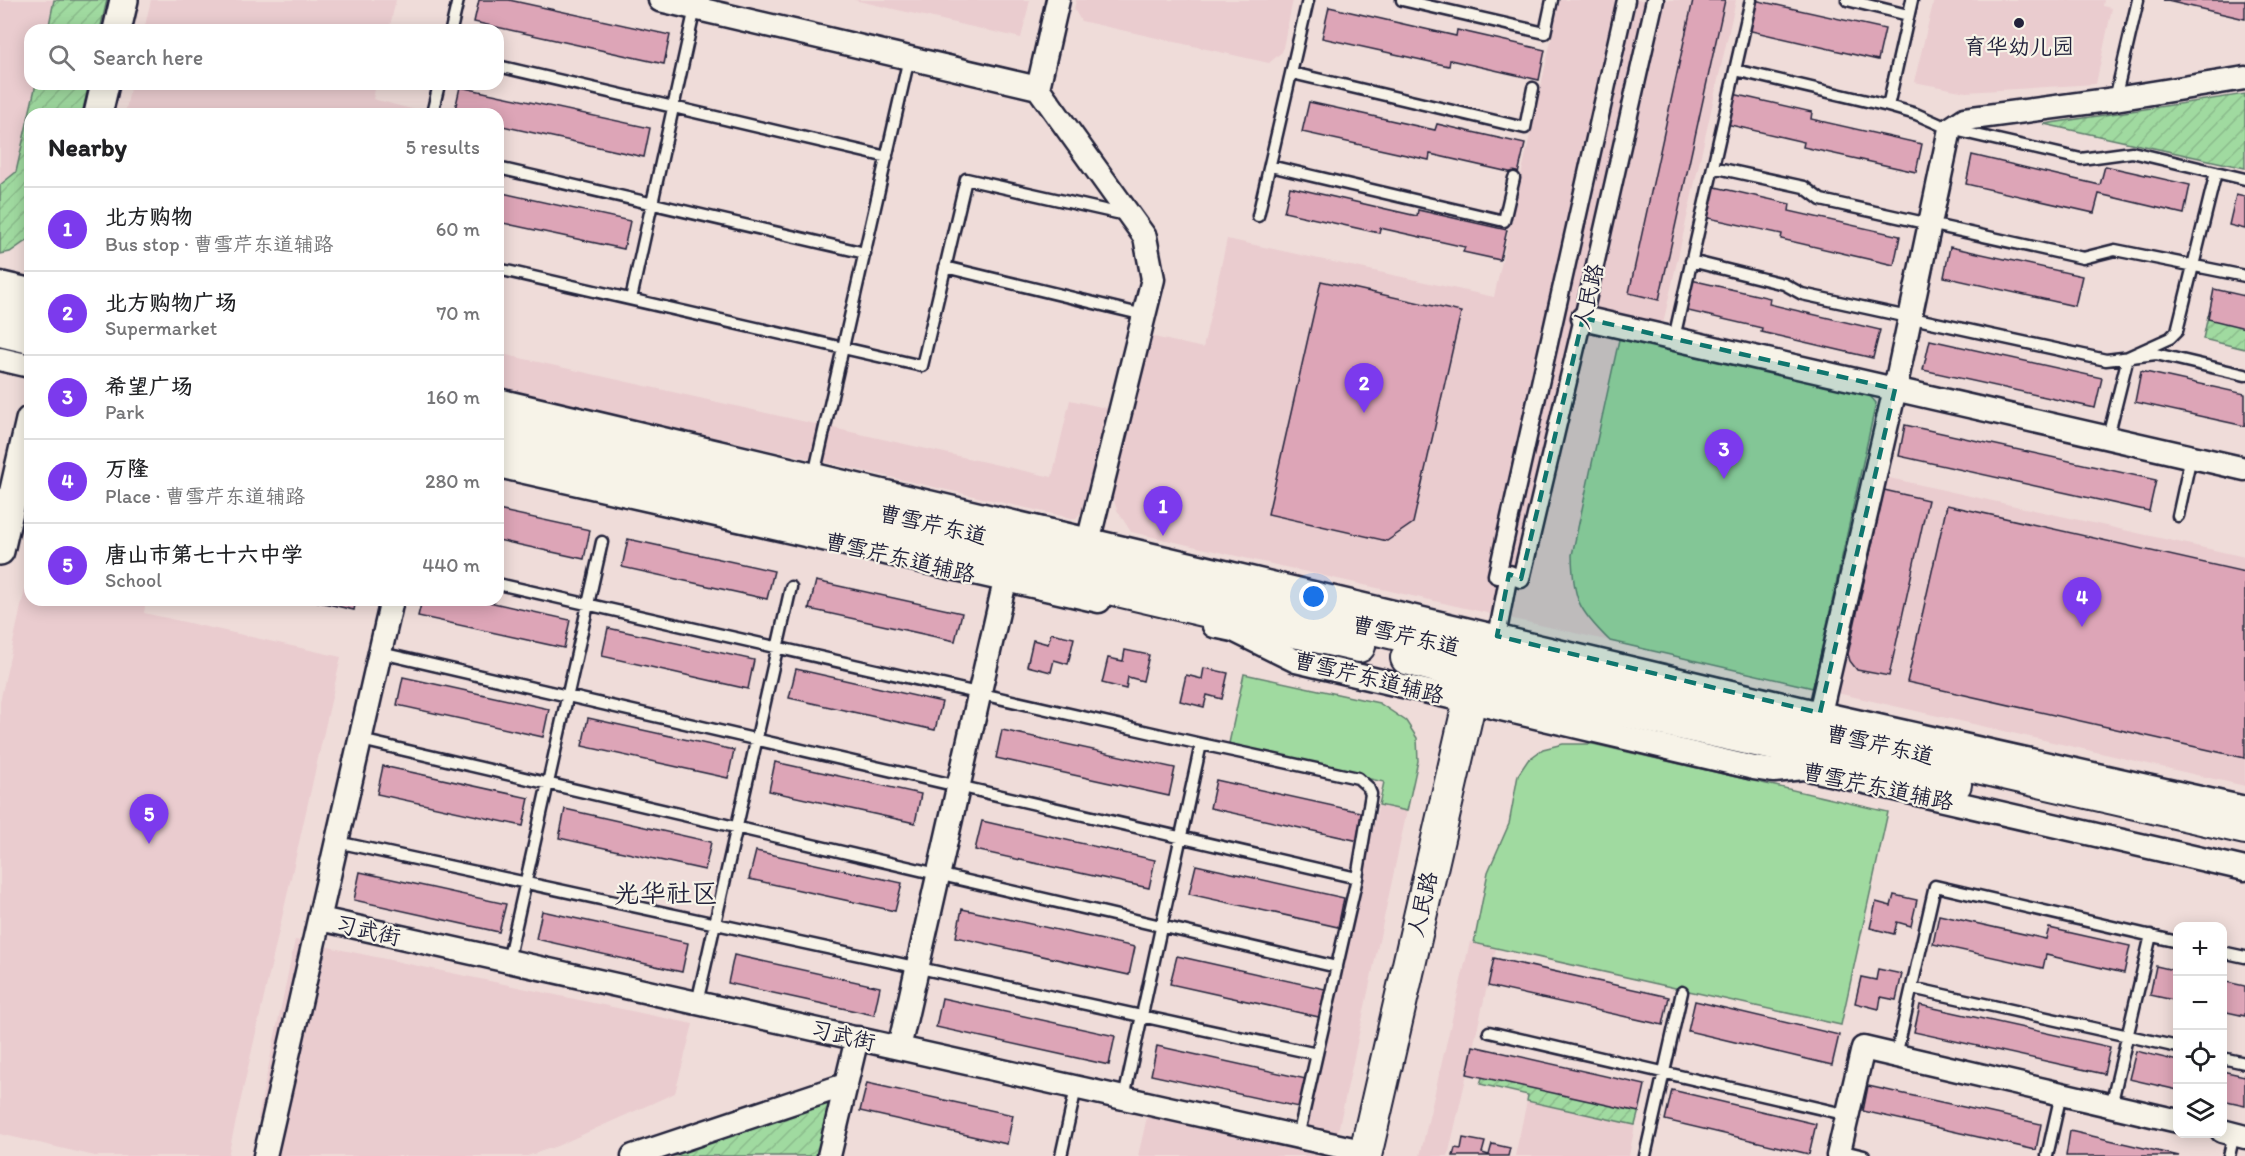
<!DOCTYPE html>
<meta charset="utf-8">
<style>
body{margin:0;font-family:Itim,"LXGW WenKai TC",sans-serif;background:#f2f2f2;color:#202124}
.controls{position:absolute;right:18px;bottom:18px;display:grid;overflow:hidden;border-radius:12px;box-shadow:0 3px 15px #0003}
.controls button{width:54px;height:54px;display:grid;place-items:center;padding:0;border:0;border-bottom:2px solid #e0e0e0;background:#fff;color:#202124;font:30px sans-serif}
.you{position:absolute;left:1314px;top:597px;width:21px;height:21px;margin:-15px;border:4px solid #fff;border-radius:50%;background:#1a73e8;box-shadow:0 0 0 9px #1a73e833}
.badge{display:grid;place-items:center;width:39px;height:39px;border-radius:50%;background:#7c3aed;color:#fff;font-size:20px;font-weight:700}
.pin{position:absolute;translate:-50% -50px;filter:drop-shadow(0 2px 3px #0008)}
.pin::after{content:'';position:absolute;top:32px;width:21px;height:18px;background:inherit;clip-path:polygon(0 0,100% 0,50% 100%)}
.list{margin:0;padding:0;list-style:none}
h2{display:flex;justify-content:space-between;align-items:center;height:78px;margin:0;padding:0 24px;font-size:26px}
h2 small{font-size:20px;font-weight:400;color:#757577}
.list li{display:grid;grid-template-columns:39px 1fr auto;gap:18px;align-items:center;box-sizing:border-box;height:84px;padding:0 24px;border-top:2px solid #e0e0e0}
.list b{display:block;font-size:22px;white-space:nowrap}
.list p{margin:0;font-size:20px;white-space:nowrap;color:#757577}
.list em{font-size:20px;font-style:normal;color:#757577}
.icon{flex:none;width:33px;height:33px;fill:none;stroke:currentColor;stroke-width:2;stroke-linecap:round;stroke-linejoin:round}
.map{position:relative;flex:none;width:2245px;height:1156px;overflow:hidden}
.search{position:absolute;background:#fff;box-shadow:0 3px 15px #0003;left:24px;top:24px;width:480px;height:66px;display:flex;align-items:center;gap:15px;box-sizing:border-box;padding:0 21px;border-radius:18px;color:#757577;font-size:22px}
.panel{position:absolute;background:#fff;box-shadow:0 3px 15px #0003;left:24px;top:108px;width:480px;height:498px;border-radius:18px}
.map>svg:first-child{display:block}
.built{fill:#eacccf}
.green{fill:#a0daa0;stroke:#617e6e;stroke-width:1.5}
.garden{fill:url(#garden-furrows);stroke:#617e6e;stroke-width:1.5}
.building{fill:#dda5b7;stroke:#22223b;stroke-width:1.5}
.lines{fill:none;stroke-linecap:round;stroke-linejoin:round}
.service-casing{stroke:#22223b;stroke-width:15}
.pedestrian-casing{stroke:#22223b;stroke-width:21}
.minor-casing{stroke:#22223b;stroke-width:27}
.tertiary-casing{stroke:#22223b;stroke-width:32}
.secondary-casing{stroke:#22223b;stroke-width:36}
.service{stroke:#f7f3e8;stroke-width:10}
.pedestrian{stroke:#f7f3e8;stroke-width:16}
.minor{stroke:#f7f3e8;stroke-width:22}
.tertiary{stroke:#f7f3e8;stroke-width:27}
.secondary{stroke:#f7f3e8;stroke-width:32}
.marked{fill:#0f766e;fill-opacity:0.2;stroke:#0f766e;stroke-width:4.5;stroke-dasharray:12 8;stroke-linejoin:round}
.poi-dot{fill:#22223b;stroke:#f7f3e8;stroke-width:2}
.labels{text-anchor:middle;stroke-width:4.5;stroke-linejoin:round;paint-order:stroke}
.poi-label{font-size:22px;fill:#22223b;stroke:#f7f3e8}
.street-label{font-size:22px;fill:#22223b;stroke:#f7f3e8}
.quarter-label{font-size:26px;fill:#22223b;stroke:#f7f3e8}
</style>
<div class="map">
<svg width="2245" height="1156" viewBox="0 0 2245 1156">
<defs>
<pattern id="garden-furrows" width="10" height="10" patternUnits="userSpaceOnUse" patternTransform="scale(1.5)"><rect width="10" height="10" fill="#a0daa0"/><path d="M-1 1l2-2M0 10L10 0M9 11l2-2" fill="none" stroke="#8abb8b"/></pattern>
</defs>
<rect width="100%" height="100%" fill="#efdcd9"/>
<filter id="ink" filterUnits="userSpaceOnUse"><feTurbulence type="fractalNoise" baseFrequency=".0167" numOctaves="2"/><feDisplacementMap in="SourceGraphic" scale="12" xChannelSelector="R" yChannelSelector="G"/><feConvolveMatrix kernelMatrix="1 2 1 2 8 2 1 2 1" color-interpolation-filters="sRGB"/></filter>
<g filter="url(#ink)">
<path class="built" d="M0,0H54L48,30H30V84H36L16,172L0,185Z
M151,0H396L389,30H144Z
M854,0H1030L1021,38Z
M1076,0H1293L1282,52L1269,63L1081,21L1074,9Z
M1560,0H1736L1662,328L1620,335L1572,555L1573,584L1591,623L1610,641L1131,532L1117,510L1110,488L1145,335L1203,348L1227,239L1494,297Z
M1934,0H2104L2103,6L2112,8L2096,84L1966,92L1914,82Z
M131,84H376L373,99L419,111L418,114H125Z
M498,353L1052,477L1070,400L1110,409L1090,503L1075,519L498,388Z
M1885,477L2245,557V786L1837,693Z
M30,566V600H146L144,613L341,657L228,1156H95L0,1134V702Z
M1384,782L1380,805L1407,811L1337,1136L1303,1128Z
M295,940L693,1024L675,1093L557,1146L527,1156H271L258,1117Z
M1470,942L1496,948L1448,1156H1420Z
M1527,1101L1635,1125L1629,1156H1515Z
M1147,1117L1319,1156H1138Z"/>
<path class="green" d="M1620,335L1865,390L1876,403L1813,688L1610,641C1578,610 1573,599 1572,555Z
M1244,674L1379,703L1406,721L1417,738L1418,761L1407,811L1379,805L1384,782L1228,748Z
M1563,744H1593L1888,812L1841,1025L1474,943L1488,872L1509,824L1518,775L1528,760L1543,749Z"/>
<path class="garden" d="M54,0H107L100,30H48Z
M36,84H89L82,114H30V238L10,252L0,254V185L16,172Z
M2245,94V168L2044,124Z
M2208,316L2245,324V349L2203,339Z
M1483,1075L1639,1110L1635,1125L1527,1101L1528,1095L1480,1084Z
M841,1080L822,1156H620Z"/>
<path class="building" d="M479,0H509L670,35L664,64L474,22Z
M1693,0H1725L1659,300L1629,293Z
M1754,0L1885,29L1878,60L1747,30Z
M2163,0H2245V19Z
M1329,7L1456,36L1457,30L1545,50L1539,80L1450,60L1449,66L1322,38Z
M460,87L650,128L644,157L498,125V114H454Z
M1733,94L1812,112L1811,119L1922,144L1916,172L1803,147L1804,142L1726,124Z
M1309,102L1435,130L1437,124L1525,144L1518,174L1430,154L1429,160L1302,132Z
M1972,155L2100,185L2105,166L2190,185L2184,214L2099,194L2094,213L1966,184Z
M1711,186L1790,204L1789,211L1900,236L1894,265L1781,239L1782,234L1704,217Z
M1290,187L1417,216L1418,210L1507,230L1500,260L1463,252L1465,247L1380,228L1379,233L1284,212Z
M498,192L630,221L624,249L498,222Z
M2236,195L2245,197V229L2229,225Z
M1950,247L2082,276L2075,306L1944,277Z
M1691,280L1770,298L1769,304L1880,330L1873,358L1761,332L1762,328L1684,310Z
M1321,281L1461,312L1413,523L1387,541L1268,514Z
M2214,289L2245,296V328L2208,319Z
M1930,340L2102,378L2095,408L1923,370Z
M2141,371L2245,394V426L2135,402Z
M1905,425L2156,480L2149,511L1899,456Z
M1884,490L1928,500L1889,676L1857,670L1850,661L1848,654Z
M1947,505L2245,572V758L1907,682Z
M498,510L590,530L584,559L498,540Z
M628,539L774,571L767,599L622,567Z
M816,581L962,613L955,641L809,609Z
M311,600H356L354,610Z
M422,600H480L570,620L564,648L418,616Z
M608,628L754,660L748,689L602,656Z
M1051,633L1074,638L1068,664L1054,660L1051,672L1027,666L1033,640L1048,644Z
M1125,650L1149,655L1143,681L1128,677L1126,689L1102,683L1108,658L1123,661Z
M1204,668L1228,673L1222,699L1207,695L1204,707L1180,701L1186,675L1202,679Z
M796,669L942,702L935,730L789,698Z
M403,677L549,709L543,737L397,705Z
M588,718L734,750L728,778L582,746Z
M1002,730L1175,768L1169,796L996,758Z
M775,762L921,794L915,823L769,791Z
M383,766L529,798L523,826L377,794Z
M1216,780L1365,813L1359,841L1210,808Z
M565,809L711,842L705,870L559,838Z
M982,821L1155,860L1149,888L975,850Z
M756,851L902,883L895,911L749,879Z
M1196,865L1344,898L1338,927L1189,894Z
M360,872L506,904L499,932L354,900Z
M1894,895L1917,900L1911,926L1897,922L1894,934L1870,928L1876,902L1891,906Z
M962,909L1135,947L1129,975L956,937Z
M542,911L688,943L682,972L536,939Z
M1939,915L2046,939L2049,928L2130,946L2124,973L2046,955L2043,968L1933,944Z
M734,955L880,987L874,1015L728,983Z
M1177,956L1325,989L1319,1017L1170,984Z
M1494,958L1669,997L1663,1025L1488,986Z
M2156,966L2178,971V1001L2150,995Z
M1878,969L1902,974L1896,1000L1881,997L1879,1009L1855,1003L1861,977L1876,980Z
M2222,981L2245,986V1016L2222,1011Z
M942,998L1115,1036L1109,1065L936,1027Z
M1695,1001L1839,1035L1832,1065L1688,1031Z
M1920,1005L2110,1047L2104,1074L1914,1032Z
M1157,1046L1306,1079L1299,1107L1151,1075Z
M1473,1046L1645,1085L1639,1112L1467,1074Z
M2136,1051L2178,1061V1090L2129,1079Z
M2222,1071L2245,1076V1105L2222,1100Z
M867,1083L1013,1115L1007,1144L860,1111Z
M1868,1086L2041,1124L2036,1150L1863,1111Z
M1672,1090L1816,1124L1809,1154L1665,1120Z
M2070,1131L2179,1156H2066Z
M1463,1138L1485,1142L1482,1153L1489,1155L1492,1144L1510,1148L1508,1156H1453L1455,1148L1461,1149Z"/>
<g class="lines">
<g class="service-casing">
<path id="service" d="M1402,0L1545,33L1552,0
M1847,0L1908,15
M451,30L458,0
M498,66L887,157
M1735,70L1888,106L1916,114L1950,129L2081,159L2132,152L2245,179
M1292,73L1525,128L1533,88
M2115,99L2138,0
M1888,106L1912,0
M432,114L439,84
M1270,166L1504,221L1514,178
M1713,167L1804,187L1821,200L2083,258L2115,250L2245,276
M498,168L865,253
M1258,216L1308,0
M1691,261L1784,284L1802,294L2106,360L2156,354L2245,375
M945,267L1144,315
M498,269L922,366L966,179L1126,215
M631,299L695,8
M1674,338L1751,0
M2108,437L2128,357L2170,338L2177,331L2216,172
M814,475L909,58
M2178,516L2191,456
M498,584L1201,744L1358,778L1368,787L1371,794L1357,878L1298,1137
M381,653L1357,878
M361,740L1337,967
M337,842L1317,1054
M2222,952L2245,957
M508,961L602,542
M1912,988L2178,1047
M697,1003L791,587
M1489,1032L1848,1115
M1896,1056L1935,886L2178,942
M2222,1058L2245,1063
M1124,1098L1201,744
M2111,1106L2151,935
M1839,1150L1864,1156
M1061,1156L1076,1088
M1645,1156L1682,992
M2047,1156L2061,1094
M2229,1156L2234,1134"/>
</g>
<g class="pedestrian-casing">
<path id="pedestrian" d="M1626,0L1497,575L1509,574L1521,579L1583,318L1655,0
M1497,636L1509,574"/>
</g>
<g class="minor-casing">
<path id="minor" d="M660,0L1038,88L1145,237L1153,279L1085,554
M1038,88L1058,0
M0,283L30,290
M1583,318L2245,469
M0,359L30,366
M498,400L1820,713L2245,808
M498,466L1099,601
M1214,626L1233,630L1296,661L1754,768L1774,771L1804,768L2245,869
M1820,713L1895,389L1950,129L1965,119L2115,99L2245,78
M320,919L1366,1152
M899,1048L1005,581
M2222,1131L2245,1137
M265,1156L392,600
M633,1156L845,1085
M829,1156L857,1038
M1838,1156L1863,1048L2178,1121"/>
</g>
<g class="tertiary-casing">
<path id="tertiary" d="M117,30L124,0
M98,114L105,84
M0,551L30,420"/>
</g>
<g class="secondary-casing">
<path id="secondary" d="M0,306L30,313
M0,330L30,337
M498,422L1500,658L2245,828
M498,446L1359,646
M1407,658L1495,682L1955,784
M1365,1156L1480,656"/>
</g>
<use href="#service" class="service"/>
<use href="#pedestrian" class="pedestrian"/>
<use href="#minor" class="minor"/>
<use href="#tertiary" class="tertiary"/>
<use href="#secondary" class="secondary"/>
</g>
</g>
<path class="marked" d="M1583,318L1895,389L1820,713L1497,636L1509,574L1521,579Z"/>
<circle class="poi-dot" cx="2019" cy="23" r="6"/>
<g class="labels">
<g class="poi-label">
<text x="2019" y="54">育华幼儿园</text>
</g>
<g class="street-label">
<text transform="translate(1588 296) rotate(-77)" y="8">人民路</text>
<text transform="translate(933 524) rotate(13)" y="8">曹雪芹东道</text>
<text transform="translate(900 557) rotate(13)" y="8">曹雪芹东道辅路</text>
<text transform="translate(1406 635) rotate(13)" y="8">曹雪芹东道</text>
<text transform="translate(1369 677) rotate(14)" y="8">曹雪芹东道辅路</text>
<text transform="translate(1880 744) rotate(13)" y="8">曹雪芹东道</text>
<text transform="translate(1878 786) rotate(12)" y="8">曹雪芹东道辅路</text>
<text transform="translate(1422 904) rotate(-77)" y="8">人民路</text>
<text transform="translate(368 930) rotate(13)" y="8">习武街</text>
<text transform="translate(843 1035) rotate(13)" y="8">习武街</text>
</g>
<g class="quarter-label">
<text x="666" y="902">光华社区</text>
</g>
</g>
</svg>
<div class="controls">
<button>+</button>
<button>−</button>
<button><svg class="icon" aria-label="locate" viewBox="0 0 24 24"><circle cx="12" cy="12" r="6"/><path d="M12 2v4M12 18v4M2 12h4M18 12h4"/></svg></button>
<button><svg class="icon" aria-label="layers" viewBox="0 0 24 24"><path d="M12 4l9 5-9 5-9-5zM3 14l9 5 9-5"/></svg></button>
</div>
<div class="you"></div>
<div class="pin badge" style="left:1163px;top:536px">1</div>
<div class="pin badge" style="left:1364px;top:413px">2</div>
<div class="pin badge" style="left:1724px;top:479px">3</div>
<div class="pin badge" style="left:2082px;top:627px">4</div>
<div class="pin badge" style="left:149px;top:844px">5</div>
<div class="search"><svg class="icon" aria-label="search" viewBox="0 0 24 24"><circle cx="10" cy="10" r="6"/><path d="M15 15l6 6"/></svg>Search here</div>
<section class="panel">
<h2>Nearby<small>5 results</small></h2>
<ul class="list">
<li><span class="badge">1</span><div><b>北方购物</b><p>Bus stop · 曹雪芹东道辅路</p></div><em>60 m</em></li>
<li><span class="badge">2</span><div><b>北方购物广场</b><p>Supermarket</p></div><em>70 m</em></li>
<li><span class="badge">3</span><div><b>希望广场</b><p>Park</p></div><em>160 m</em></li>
<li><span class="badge">4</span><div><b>万隆</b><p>Place · 曹雪芹东道辅路</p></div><em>280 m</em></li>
<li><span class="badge">5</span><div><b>唐山市第七十六中学</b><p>School</p></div><em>440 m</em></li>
</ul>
</section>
</div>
